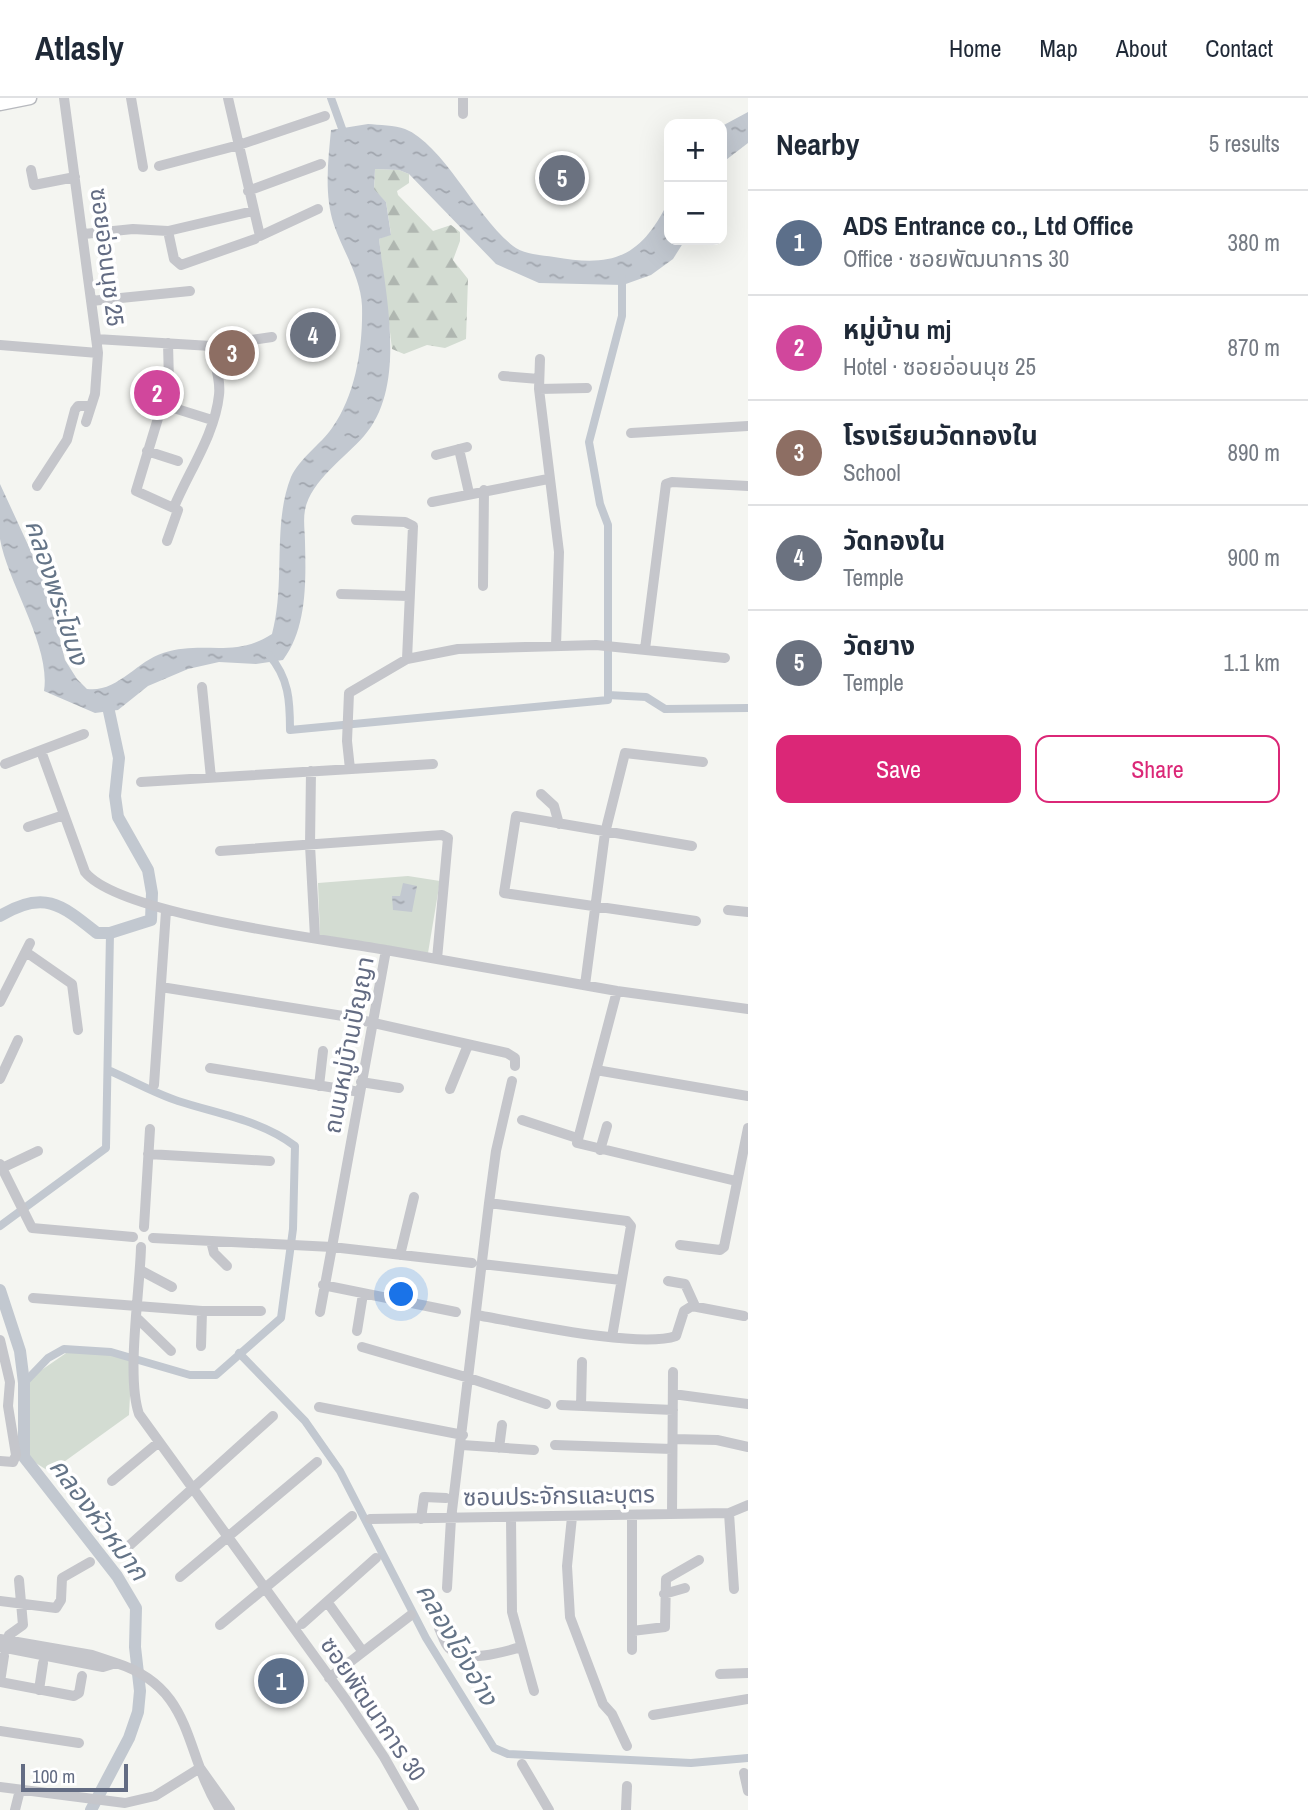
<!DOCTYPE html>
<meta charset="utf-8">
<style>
body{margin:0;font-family:"Archivo Narrow","Noto Sans Thai",sans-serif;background:#f2f2f3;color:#1f2937}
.controls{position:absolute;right:21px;top:21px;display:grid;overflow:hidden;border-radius:14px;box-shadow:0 7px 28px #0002}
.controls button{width:63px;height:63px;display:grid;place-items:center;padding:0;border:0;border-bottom:2px solid #e0e1e3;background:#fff;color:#1f2937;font:35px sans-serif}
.scale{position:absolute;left:21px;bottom:18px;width:107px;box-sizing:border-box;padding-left:7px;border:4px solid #636c83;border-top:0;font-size:19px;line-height:24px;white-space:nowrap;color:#636c83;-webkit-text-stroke:5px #fff;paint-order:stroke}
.you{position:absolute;left:402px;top:1197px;width:24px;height:24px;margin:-18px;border:5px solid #fff;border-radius:50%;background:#1a73e8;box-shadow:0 0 0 10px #1a73e833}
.badge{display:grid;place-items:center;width:46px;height:46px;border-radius:50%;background:#db2777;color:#fff;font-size:23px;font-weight:700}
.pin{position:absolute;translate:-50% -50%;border:4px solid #fff;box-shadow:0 2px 7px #0006}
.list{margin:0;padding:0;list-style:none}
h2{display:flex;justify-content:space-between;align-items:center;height:91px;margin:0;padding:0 28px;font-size:30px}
h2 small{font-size:23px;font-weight:400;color:#747a83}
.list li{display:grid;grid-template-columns:46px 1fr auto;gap:21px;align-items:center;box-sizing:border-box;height:105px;padding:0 28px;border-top:2px solid #e0e1e3}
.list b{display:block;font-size:26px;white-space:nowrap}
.list p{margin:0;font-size:23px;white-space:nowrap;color:#747a83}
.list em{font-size:23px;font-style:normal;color:#747a83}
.actions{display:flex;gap:14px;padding:21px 28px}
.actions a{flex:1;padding:16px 0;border:2px solid #db2777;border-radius:14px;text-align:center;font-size:24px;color:#db2777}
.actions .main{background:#db2777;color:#fff}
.map{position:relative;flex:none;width:748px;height:1712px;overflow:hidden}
header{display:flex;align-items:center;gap:42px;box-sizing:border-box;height:98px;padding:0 35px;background:#fff;border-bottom:2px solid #e0e1e3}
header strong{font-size:33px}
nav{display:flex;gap:38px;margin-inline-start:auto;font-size:24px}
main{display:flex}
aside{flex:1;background:#fff}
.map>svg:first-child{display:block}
.forest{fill:url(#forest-firs)}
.garden{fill:#d3dcd2}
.water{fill:url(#water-ripples)}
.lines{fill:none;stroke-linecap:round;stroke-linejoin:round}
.canal{stroke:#c2c8d0;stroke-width:8}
.river{stroke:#c2c8d0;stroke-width:12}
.major-casing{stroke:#b7b9be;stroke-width:15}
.minor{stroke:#c5c6cb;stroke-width:10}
.major{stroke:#fff;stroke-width:12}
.labels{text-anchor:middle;stroke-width:7;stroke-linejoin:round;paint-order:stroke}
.street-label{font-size:24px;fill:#636c83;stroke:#fff}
.water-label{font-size:26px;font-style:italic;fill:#647487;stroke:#fff}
</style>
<header>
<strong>Atlasly</strong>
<nav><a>Home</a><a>Map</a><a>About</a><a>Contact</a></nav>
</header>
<main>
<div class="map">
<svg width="748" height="1712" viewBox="0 0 748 1712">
<defs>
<pattern id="forest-firs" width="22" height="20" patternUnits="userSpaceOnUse" patternTransform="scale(1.75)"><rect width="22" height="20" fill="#d3dcd2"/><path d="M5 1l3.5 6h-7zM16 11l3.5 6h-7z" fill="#afb6b0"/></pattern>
<pattern id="water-ripples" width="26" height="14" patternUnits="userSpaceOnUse" patternTransform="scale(1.75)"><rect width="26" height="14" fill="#c2c8d0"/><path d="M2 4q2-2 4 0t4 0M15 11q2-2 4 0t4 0" fill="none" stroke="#a1a6ae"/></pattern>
</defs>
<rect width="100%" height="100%" fill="#f4f5f1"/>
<path class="forest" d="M375,71L399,72L409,76V85L397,93L398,97L433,133L451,127L460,134V143L453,162L468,181L466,241L445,250L427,247L404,256L392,251L379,141L391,136L386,104L374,92Z"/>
<path class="garden" d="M408,778L440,783L428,855L320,837L318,785Z
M72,1251L132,1260L129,1317L50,1374L28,1360L22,1322L27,1282Z"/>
<path class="water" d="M748,14V45L722,65V28Z
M368,26C379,27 395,27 405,31C443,46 477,120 513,148C523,156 541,157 554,159C615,170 642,158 669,102V142H685L673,161L651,177L623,187L539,185L496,166L409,76L399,72L375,71L374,91L386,104L391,137L379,141C386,199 407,289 364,338C346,359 311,382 305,412C303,422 305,434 305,444C306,484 307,530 283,562L256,566L219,564L188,571L148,588L118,612L110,613L95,615L44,593C51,548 8,486 0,441C0,424 0,404 0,386L47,488L65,562L77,581L87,591C117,595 137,563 163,555C204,542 234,561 272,536C286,484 272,427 291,379C299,361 321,346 332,330C356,297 363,248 362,208C361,180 343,153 334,127C324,97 328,63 331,32Z
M403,785L417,788L412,814L393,812L392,798H400Z"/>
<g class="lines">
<path class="canal" d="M331,0L344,36
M269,557C289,580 290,603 290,632L608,602V427L600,406L589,344L622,218V180
M608,597L646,599L665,611L748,610
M0,1128L106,1050L110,835
M239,1255L305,1323L340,1373L426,1540L494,1650L508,1656L691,1665L748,1660
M24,1285L48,1260L64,1251L111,1254L190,1277H216L281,1220L293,1131L295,1048C261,1022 218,1016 178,1003C154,995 131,982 108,972"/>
<path class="river" d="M0,818C44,791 62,807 97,835H110L151,822L152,795L148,772L118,719L115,698L119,660L107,604
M0,1192L20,1253L24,1285V1359L117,1478L136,1510L135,1549L140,1593L138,1614L129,1640L91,1712"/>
<g class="major-casing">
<path id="major" d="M0,6L30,0"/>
</g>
<path class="minor" d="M64,0L98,255L95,296L86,324
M131,0L143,69
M228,0L260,138L318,111
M463,16V0
M159,68L239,47L325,18
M31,72L34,87L75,79
M248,93L321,66
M253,113L168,133L174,161L181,167L255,141
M84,136L133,131L168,133
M91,203L190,193
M96,241L211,248C214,264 221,281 219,297C215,336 189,373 174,409
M0,247L98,255
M211,248L272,239
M540,261L539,291L559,454L556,548
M503,278L539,281
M539,291L587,290
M161,306L212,322
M631,335L748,328
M459,351L469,395
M147,353L178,363
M436,357L467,349
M37,388L67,342L75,312L78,308H91
M432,404L548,381
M356,422L405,424L413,428L407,561
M167,443L178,412L136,393L169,284L168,245
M483,488L484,392
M341,496L409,498
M645,551L666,386L672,384L748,388
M202,589L211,680
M41,653L85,774C119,817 326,841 386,852
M5,666L84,636
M350,671L347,643L349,595L407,561L458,551L596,547L725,560
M311,673L310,747L315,839
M141,684L433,666
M541,696L554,708L559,726
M28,729L64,717
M692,748L516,718L504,795L696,823
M220,753L442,737L448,740L437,861
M728,812L748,814
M26,854L72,886L78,932
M585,887L605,735L625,655L703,664
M161,889L343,918L507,955L515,960V968
M617,893L577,1045L736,1083
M0,904L30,845
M210,970L360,994
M596,972L748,998
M0,981L18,942
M361,984L399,990
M154,987L166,813
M319,988L323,953
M450,991L468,947
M522,1022L577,1040
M600,1052L607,1028
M148,1056L270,1063
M0,1066L32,1130L133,1139
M2,1070L38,1053
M489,1105L627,1123L631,1128L612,1239
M144,1129L150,1031
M153,1140L332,1149L386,852L617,893L748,911
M211,1143L214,1155L227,1168
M680,1147L720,1152L724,1149L748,1030
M141,1149C140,1193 126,1278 139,1316L346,1602L384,1659L414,1712
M400,1157L414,1099
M482,1166L621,1182
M140,1172L172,1189
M668,1183L685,1186L695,1208
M323,1187L456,1214
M33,1200L202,1213H261
M320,1214L332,1149L472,1165
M476,1217C519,1224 638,1251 676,1238L684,1213L692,1208L744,1218
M138,1221L171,1253
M357,1233L363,1196
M0,1242L10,1284L8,1308L16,1357L13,1364L0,1363
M201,1248L202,1213
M362,1249L469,1280L546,1306
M673,1296L748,1306
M561,1307L673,1312
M581,1308L582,1264
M319,1309L463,1337
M673,1341L717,1342L748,1349
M462,1347L534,1352
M555,1347L672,1351
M499,1350L502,1327
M112,1383L159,1344
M729,1415L734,1491
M672,1416L673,1274
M572,1419L567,1468L570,1519L603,1606L612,1616L627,1648
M511,1420L512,1514L534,1593
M370,1421L729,1415L748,1407
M421,1421L424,1399L446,1400
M121,1455L273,1318
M180,1479L317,1364
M447,1490L451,1421L489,1105L496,1053L512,983
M664,1496L685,1490
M0,1503L56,1510L61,1502L62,1480L90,1464
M328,1505L363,1554
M302,1526L376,1460
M220,1527L352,1418
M439,1530C442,1536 444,1545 449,1550C464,1566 504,1554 521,1549
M632,1533L665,1529L666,1481L699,1462
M0,1541L92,1557L116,1565L103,1569L0,1549
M7,1543L9,1537L23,1527L19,1482
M632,1552V1417
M459,1555L478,1580
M4,1558L0,1584L74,1598L79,1595L82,1578
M116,1565C195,1590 183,1654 220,1712
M720,1576L748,1575
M329,1580L411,1517
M39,1592L43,1565
M653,1617L748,1601
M0,1633L79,1645
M522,1666L549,1712
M200,1670L230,1712
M744,1675L748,1693
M0,1689L125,1705L155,1698L200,1670
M15,1712L20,1692
M626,1712L627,1688"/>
<use href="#major" class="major"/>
</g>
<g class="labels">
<g class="street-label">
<text transform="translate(107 159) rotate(83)" y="8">ซอยอ่อนนุช 25</text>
<text transform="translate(349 947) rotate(-79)" y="8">ถนนหมู่บ้านปัญญา</text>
<text transform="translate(559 1398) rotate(-1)" y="8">ซอนประจักรและบุตร</text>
<text transform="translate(373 1611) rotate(56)" y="8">ซอยพัฒนาการ 30</text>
</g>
<g class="water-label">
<text transform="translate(57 494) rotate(72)" y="9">คลองพระโขนง</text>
<text transform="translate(99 1421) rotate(53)" y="9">คลองหัวหมาก</text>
<text transform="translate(457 1546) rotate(60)" y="9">คลองโอ่งอ่าง</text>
</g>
</g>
</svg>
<div class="controls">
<button>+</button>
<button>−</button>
</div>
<div class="scale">100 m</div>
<div class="you"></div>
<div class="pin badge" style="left:281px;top:1583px;background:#5c6f8a">1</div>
<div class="pin badge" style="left:157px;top:295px;background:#d1479c">2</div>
<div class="pin badge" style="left:232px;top:255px;background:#8d6e63">3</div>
<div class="pin badge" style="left:313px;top:237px;background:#6b7280">4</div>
<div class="pin badge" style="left:562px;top:80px;background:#6b7280">5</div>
</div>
<aside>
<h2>Nearby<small>5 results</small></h2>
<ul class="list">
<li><span class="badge" style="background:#5c6f8a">1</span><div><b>ADS Entrance co., Ltd Office</b><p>Office · ซอยพัฒนาการ 30</p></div><em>380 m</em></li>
<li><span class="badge" style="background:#d1479c">2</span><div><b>หมู่บ้าน mj</b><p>Hotel · ซอยอ่อนนุช 25</p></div><em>870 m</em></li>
<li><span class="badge" style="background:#8d6e63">3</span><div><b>โรงเรียนวัดทองใน</b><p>School</p></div><em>890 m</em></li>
<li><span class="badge" style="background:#6b7280">4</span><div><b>วัดทองใน</b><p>Temple</p></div><em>900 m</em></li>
<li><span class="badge" style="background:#6b7280">5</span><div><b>วัดยาง</b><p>Temple</p></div><em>1.1 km</em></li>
</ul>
<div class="actions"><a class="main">Save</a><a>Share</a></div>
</aside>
</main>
